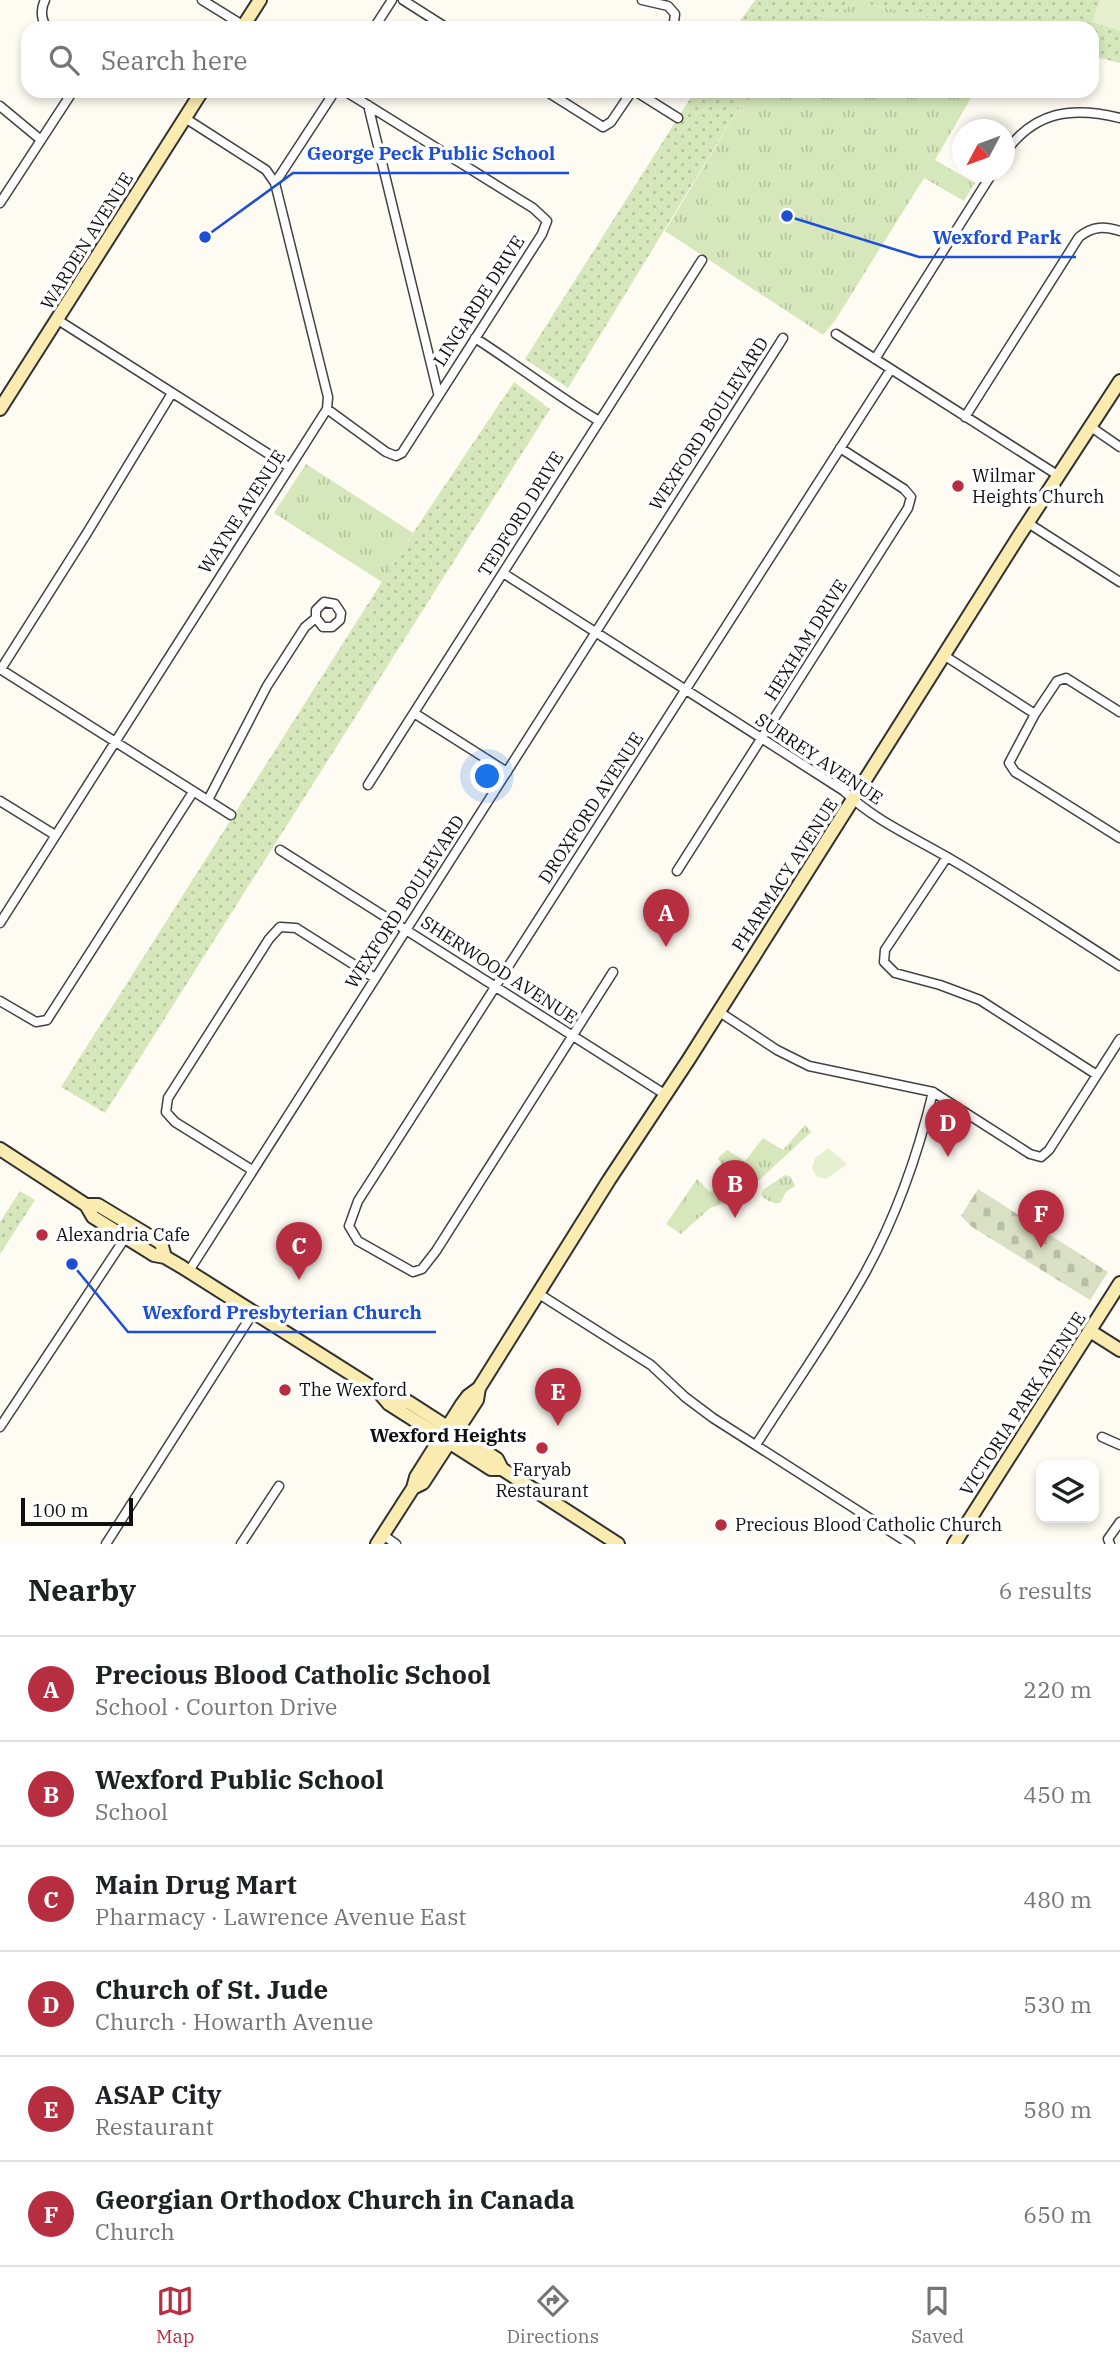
<!DOCTYPE html>
<meta charset="utf-8">
<style>
body{margin:0;font-family:"IBM Plex Serif",serif;background:#f2f2f2;color:#202124}
.controls{position:absolute;right:21px;bottom:21px;display:grid;overflow:hidden;border-radius:14px;box-shadow:0 4px 10px #0003}
.controls button{width:63px;height:63px;display:grid;place-items:center;padding:0;border:0;border-bottom:2px solid #e0e0e0;background:#fff;color:#202124;font:35px sans-serif}
.compass{position:absolute;left:952px;top:119px;width:63px;height:63px;border-radius:50%;background:#fff;box-shadow:0 4px 10px #0003;rotate:229deg}
.scale{position:absolute;left:21px;bottom:18px;width:112px;box-sizing:border-box;padding-left:7px;border:4px solid #0f0f0f;border-top:0;font-size:19px;line-height:24px;white-space:nowrap;color:#0f0f0f;-webkit-text-stroke:5px #fff;paint-order:stroke}
.you{position:absolute;left:488px;top:777px;width:24px;height:24px;margin:-18px;border:5px solid #fff;border-radius:50%;background:#1a73e8;box-shadow:0 0 0 10px #1a73e833}
.badge{display:grid;place-items:center;width:46px;height:46px;border-radius:50%;background:#b82e41;color:#fff;font-size:23px;font-weight:700}
.pin{position:absolute;translate:-50% -58px;filter:drop-shadow(0 2px 4px #0008)}
.pin::after{content:'';position:absolute;top:37px;width:24px;height:21px;background:inherit;clip-path:polygon(0 0,100% 0,50% 100%)}
.list{margin:0;padding:0;list-style:none}
h2{display:flex;justify-content:space-between;align-items:center;height:91px;margin:0;padding:0 28px;font-size:30px}
h2 small{font-size:23px;font-weight:400;color:#757577}
.list li{display:grid;grid-template-columns:46px 1fr auto;gap:21px;align-items:center;box-sizing:border-box;height:105px;padding:0 28px;border-top:2px solid #e0e0e0}
.list b{display:block;font-size:26px;white-space:nowrap}
.list p{margin:0;font-size:23px;white-space:nowrap;color:#757577}
.list em{font-size:23px;font-style:normal;color:#757577}
.icon{flex:none;width:38px;height:38px;fill:none;stroke:currentColor;stroke-width:2;stroke-linecap:round;stroke-linejoin:round}
.map{position:relative;flex:none;width:1120px;height:1544px;overflow:hidden}
.search{position:absolute;background:#fff;box-shadow:0 4px 10px #0003;left:21px;right:21px;top:21px;height:77px;display:flex;align-items:center;gap:18px;box-sizing:border-box;padding:0 24px;border-radius:21px;color:#757577;font-size:26px}
.sheet{height:721px;background:#fff}
nav{display:flex;justify-content:space-around;align-items:center;box-sizing:border-box;height:98px;border-top:2px solid #e0e0e0;background:#fff;font-size:19px;color:#757577}
nav a{display:grid;justify-items:center;gap:4px}
nav .on{color:#b82e41}
.map>svg:first-child{display:block}
.grass{fill:url(#grass-dots)}
.cemetery{fill:url(#cemetery-stones)}
.park{fill:url(#park-tufts)}
.pitch{fill:#e6efce}
.lines{fill:none;stroke-linecap:round;stroke-linejoin:round}
.street-casing{stroke:#424242;stroke-width:11}
.secondary-casing{stroke:#313131;stroke-width:16}
.street{stroke:#fff;stroke-width:8}
.secondary{stroke:#faecb0;stroke-width:12}
.poi-dot{fill:#b82e41;stroke:#fff;stroke-width:2.5}
.labels{text-anchor:middle;stroke-width:7;stroke-linejoin:round;paint-order:stroke}
.street-label{font-size:18px;fill:#0f0f0f;stroke:#fff}
.poi-label{font-size:18px;fill:#0f0f0f;stroke:#fff;text-anchor:start}
.neighbourhood-label{font-size:19px;font-weight:bold;fill:#0f0f0f;stroke:#fff}
.leader{fill:none;stroke:#1d4ed8;stroke-width:2.5}
.callout-dot{fill:#1d4ed8;stroke:#fff;stroke-width:2.5}
.callout-label{font-size:19px;text-anchor:middle;font-weight:bold;fill:#1d4ed8;stroke:#fff;stroke-width:7;stroke-linejoin:round;paint-order:stroke}
</style>
<div class="map">
<svg width="1120" height="1544" viewBox="0 0 1120 1544">
<defs>
<pattern id="grass-dots" width="8" height="8" patternUnits="userSpaceOnUse" patternTransform="scale(1.75)"><rect width="8" height="8" fill="#d6e7bc"/><path d="M2 2h.1M6 6h.1" fill="none" stroke="#b6c5a0" stroke-width="1.8" stroke-linecap="round"/></pattern>
<pattern id="cemetery-stones" width="16" height="16" patternUnits="userSpaceOnUse" patternTransform="scale(1.75)"><rect width="16" height="16" fill="#d9e0c3"/><path d="M2 7V4a2 2 0 0 1 4 0v3zM10 15v-3a2 2 0 0 1 4 0v3z" fill="#b9bfa6"/></pattern>
<pattern id="park-tufts" width="24" height="20" patternUnits="userSpaceOnUse" patternTransform="scale(1.75)"><rect width="24" height="20" fill="#d6e7bc"/><path d="M3 7l-1-3M5 7V3M7 7l1-3M15 17l-1-3M17 17v-4M19 17l1-3" fill="none" stroke="#b6c5a0"/></pattern>
</defs>
<rect width="100%" height="100%" fill="#fefbf2"/>
<path class="grass" d="M755,0H1120V63L1092,56V28H977L858,2L806,28H735Z
M695,91H749L568,388L525,359Z
M514,382L550,409L105,1113L61,1087L413,533Z
M20,1191L35,1200L0,1254V1222Z"/>
<path class="cemetery" d="M978,1189L1108,1272L1090,1300L972,1227L961,1216Z"/>
<path class="park" d="M858,2L977,28H806Z
M749,91H975L935,160L975,183L964,201L924,178L836,319L823,335L665,231Z
M306,464L413,533L382,582L274,513Z
M805,1125L811,1132L742,1196L710,1208L681,1234L666,1224L697,1179L710,1192L729,1177L718,1158L727,1150L745,1161L763,1138L783,1150Z
M785,1175L791,1177L795,1186L786,1192L780,1203C774,1204 765,1200 761,1195L763,1190Z"/>
<path class="pitch" d="M1100,0H1120V31L1092,22Z
M828,1148L847,1164L826,1179L816,1176L812,1169L815,1158Z"/>
<g class="lines">
<g class="street-casing">
<path id="street" d="M45,0C40,10 41,19 47,28
M202,0L244,26
M403,0L447,28
M642,0L668,6L675,14L674,22L671,28
M374,28L392,0
M546,91L603,127L611,122L632,91
M635,91L678,118
M368,105L438,393
M0,106L41,140
M1004,154C1034,111 1072,106 1120,118
M275,183L335,91
M0,203L73,91
M58,320L289,467
M836,334L1059,476
M475,338C517,365 556,395 599,421
M875,359L993,172
M327,409L386,452L396,456L402,453L542,234L547,221L533,208L345,91
M965,417L1079,237C1093,226 1104,226 1120,231
M1091,427L1120,447
M1028,523L1120,582
M503,573L844,791C874,820 911,836 947,857C1006,891 1063,930 1120,966
M945,656L1035,714L1057,681L1066,678L1120,712
M0,669L231,815
M1,669L87,533L172,393
M414,713L507,772
M1035,714L1009,763L1015,772L1120,838
M368,785L702,260
M208,800L267,686L305,627L316,618V610L324,602L335,604L341,613L340,620L332,627H323L316,618
M0,801L55,835
M280,850L666,1095
M947,857L885,950L884,962L895,973L940,985L980,1000L1097,1075
M677,871L908,508L911,497L904,489L840,448
M0,923L327,409L328,397L275,183L266,170L185,118
M613,972L436,1251L422,1269L413,1272L358,1241L349,1226L358,1201L891,369
M0,1001L36,1022L47,1020L193,792
M718,1011L777,1050L809,1066L933,1092L1030,1154L1041,1157L1049,1150L1120,1039
M252,1170L175,1122L166,1112L168,1098L269,939L280,927L296,928L375,978
M189,1271L783,338
M539,1294L651,1365L685,1397L713,1418L910,1544
M0,1427L133,1226
M1102,1437L1120,1445
M756,1445C792,1388 832,1332 865,1273C896,1217 918,1154 933,1092
M383,1535L396,1544
M106,1544L253,1313
M241,1544L279,1486
M1110,1544L1108,1539L1120,1522"/>
</g>
<g class="secondary-casing">
<path id="secondary" d="M242,28L260,0
M0,409L202,91
M0,1149L86,1205L93,1217L154,1255L165,1257L182,1267L378,1391L389,1404L491,1469H502
M86,1205H98L161,1243L165,1257
M1090,1331L1120,1350
M378,1391L394,1394L410,1403L497,1459L502,1469L618,1544
M413,1488L423,1483L477,1400L479,1388L609,1180L689,1059L1019,536L1120,381
M377,1544L413,1488L416,1477L462,1404L468,1396L479,1388
M954,1544L1120,1283"/>
</g>
<use href="#street" class="street"/>
<use href="#secondary" class="secondary"/>
</g>
<g class="poi-dot">
<circle cx="958" cy="486" r="7"/>
<circle cx="42" cy="1235" r="7"/>
<circle cx="285" cy="1390" r="7"/>
<circle cx="542" cy="1448" r="7"/>
<circle cx="721" cy="1525" r="7"/>
</g>
<g class="labels">
<g class="street-label">
<text transform="translate(87 241) rotate(-58)" y="6">WARDEN AVENUE</text>
<text transform="translate(479 301) rotate(-57)" y="6">LINGARDE DRIVE</text>
<text transform="translate(709 424) rotate(-57)" y="6">WEXFORD BOULEVARD</text>
<text transform="translate(242 512) rotate(-57)" y="6">WAYNE AVENUE</text>
<text transform="translate(521 514) rotate(-58)" y="6">TEDFORD DRIVE</text>
<text transform="translate(806 640) rotate(-58)" y="6">HEXHAM DRIVE</text>
<text transform="translate(819 759) rotate(34)" y="6">SURREY AVENUE</text>
<text transform="translate(591 808) rotate(-57)" y="6">DROXFORD AVENUE</text>
<text transform="translate(785 875) rotate(-57)" y="6">PHARMACY AVENUE</text>
<text transform="translate(405 902) rotate(-57)" y="6">WEXFORD BOULEVARD</text>
<text transform="translate(499 970) rotate(33)" y="6">SHERWOOD AVENUE</text>
<text transform="translate(1023 1404) rotate(-57)" y="6">VICTORIA PARK AVENUE</text>
</g>
<g class="poi-label">
<text x="972" y="482">Wilmar<tspan x="972" dy="21">Heights Church</tspan></text>
<text x="56" y="1241">Alexandria Cafe</text>
<text x="299" y="1396">The Wexford</text>
<text x="542" y="1476" text-anchor="middle">Faryab<tspan x="542" dy="21">Restaurant</tspan></text>
<text x="735" y="1531">Precious Blood Catholic Church</text>
</g>
<g class="neighbourhood-label">
<text x="448" y="1442">Wexford Heights</text>
</g>
</g>
<path class="leader" d="M205 237L293 173H569M787 216L919 257H1076M72 1264L128 1332H436"/>
<g class="callout-dot">
<circle cx="205" cy="237" r="7"/>
<circle cx="787" cy="216" r="7"/>
<circle cx="72" cy="1264" r="7"/>
</g>
<g class="callout-label">
<text x="431" y="160">George Peck Public School</text>
<text x="997" y="244">Wexford Park</text>
<text x="282" y="1319">Wexford Presbyterian Church</text>
</g>
</svg>
<div class="controls">
<button><svg class="icon" aria-label="layers" viewBox="0 0 24 24"><path d="M12 4l9 5-9 5-9-5zM3 14l9 5 9-5"/></svg></button>
</div>
<svg class="compass" viewBox="-18 -18 36 36"><path d="M0-13l5 13h-10z" fill="#e53935"/><path d="M0 13l5-13h-10z" fill="#757577"/></svg>
<div class="scale">100 m</div>
<div class="you"></div>
<div class="pin badge" style="left:666px;top:947px">A</div>
<div class="pin badge" style="left:735px;top:1218px">B</div>
<div class="pin badge" style="left:299px;top:1280px">C</div>
<div class="pin badge" style="left:948px;top:1157px">D</div>
<div class="pin badge" style="left:558px;top:1426px">E</div>
<div class="pin badge" style="left:1041px;top:1248px">F</div>
<div class="search"><svg class="icon" aria-label="search" viewBox="0 0 24 24"><circle cx="10" cy="10" r="6"/><path d="M15 15l6 6"/></svg>Search here</div>
</div>
<section class="sheet">
<h2>Nearby<small>6 results</small></h2>
<ul class="list">
<li><span class="badge">A</span><div><b>Precious Blood Catholic School</b><p>School · Courton Drive</p></div><em>220 m</em></li>
<li><span class="badge">B</span><div><b>Wexford Public School</b><p>School</p></div><em>450 m</em></li>
<li><span class="badge">C</span><div><b>Main Drug Mart</b><p>Pharmacy · Lawrence Avenue East</p></div><em>480 m</em></li>
<li><span class="badge">D</span><div><b>Church of St. Jude</b><p>Church · Howarth Avenue</p></div><em>530 m</em></li>
<li><span class="badge">E</span><div><b>ASAP City</b><p>Restaurant</p></div><em>580 m</em></li>
<li><span class="badge">F</span><div><b>Georgian Orthodox Church in Canada</b><p>Church</p></div><em>650 m</em></li>
</ul>
</section>
<nav>
<a class="on"><svg class="icon" aria-label="map" viewBox="0 0 24 24"><path d="M3 6l6-2 6 2 6-2v14l-6 2-6-2-6 2zM9 4v14M15 6v14"/></svg>Map</a>
<a><svg class="icon" aria-label="directions" viewBox="0 0 24 24"><path d="M12 3l9 9-9 9-9-9zM9 14v-3h6M13 9l2 2-2 2"/></svg>Directions</a>
<a><svg class="icon" aria-label="saved" viewBox="0 0 24 24"><path d="M7 4h10v16l-5-4-5 4z"/></svg>Saved</a>
</nav>
